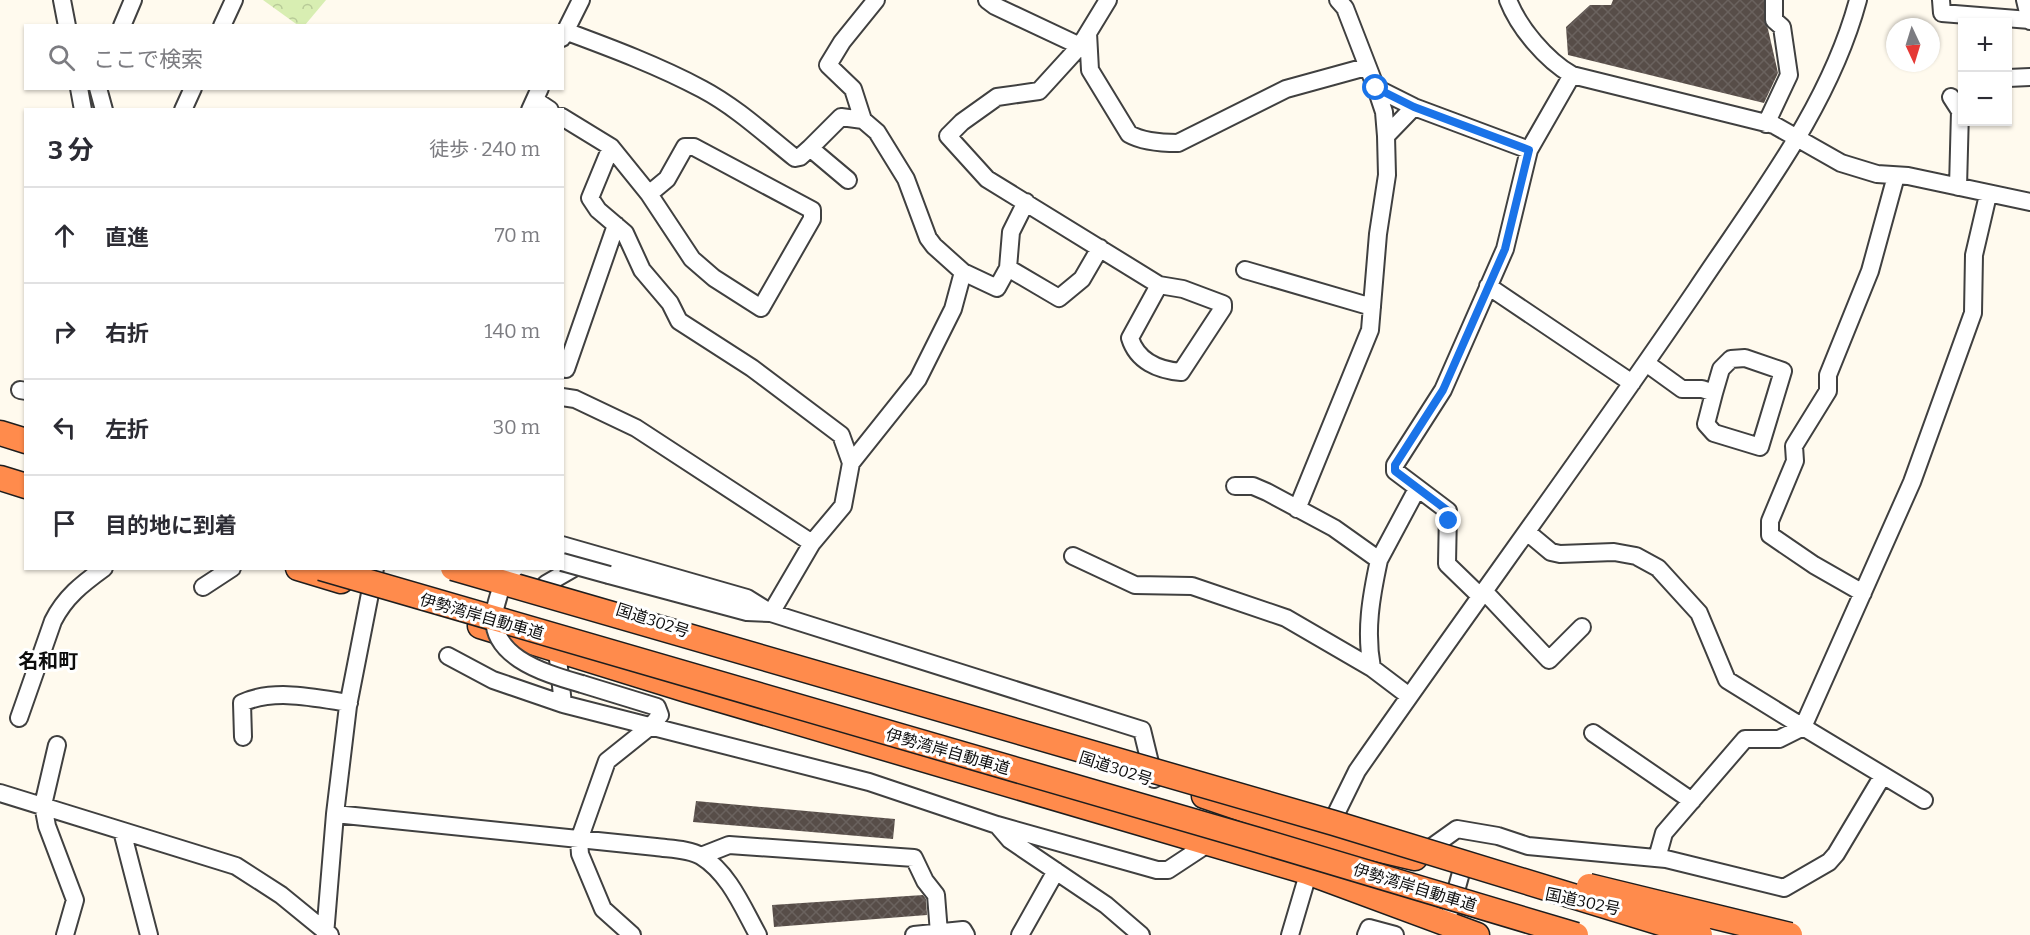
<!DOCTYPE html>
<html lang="ja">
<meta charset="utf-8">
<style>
body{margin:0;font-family:Bitter,"Noto Sans JP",serif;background:#f2f2f3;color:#2b2b33}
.controls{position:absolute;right:18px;top:18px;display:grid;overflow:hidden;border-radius:0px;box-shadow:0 2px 4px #0004}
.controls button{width:54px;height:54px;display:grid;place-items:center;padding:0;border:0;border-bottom:2px solid #e1e1e2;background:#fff;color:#2b2b33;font:30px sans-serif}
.compass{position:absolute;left:1886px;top:18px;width:54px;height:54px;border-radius:50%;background:#fff;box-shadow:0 2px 4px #0004;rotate:176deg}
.stop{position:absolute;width:18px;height:18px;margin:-14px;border:4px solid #1a73e8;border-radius:50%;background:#fff}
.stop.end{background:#1a73e8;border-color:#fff;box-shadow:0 2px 6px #0008}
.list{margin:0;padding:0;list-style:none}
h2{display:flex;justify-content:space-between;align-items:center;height:78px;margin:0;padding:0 24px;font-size:26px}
h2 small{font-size:20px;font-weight:400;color:#7c7c81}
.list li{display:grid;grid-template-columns:39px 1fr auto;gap:18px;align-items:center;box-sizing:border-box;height:96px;padding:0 24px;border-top:2px solid #e1e1e2}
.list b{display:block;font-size:22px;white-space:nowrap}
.list em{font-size:20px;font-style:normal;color:#7c7c81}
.icon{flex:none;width:33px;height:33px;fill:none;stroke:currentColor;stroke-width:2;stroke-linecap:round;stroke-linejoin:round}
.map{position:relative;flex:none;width:2030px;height:935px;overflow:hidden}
.search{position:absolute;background:#fff;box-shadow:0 2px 4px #0004;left:24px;top:24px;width:540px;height:66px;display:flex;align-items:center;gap:15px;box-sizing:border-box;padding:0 21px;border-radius:0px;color:#7c7c81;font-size:22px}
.panel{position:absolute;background:#fff;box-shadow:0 2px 4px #0004;left:24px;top:108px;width:540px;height:462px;border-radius:0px}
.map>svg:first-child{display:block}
.park{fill:url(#park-crowns)}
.building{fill:url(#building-cross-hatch)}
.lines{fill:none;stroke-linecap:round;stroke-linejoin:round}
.minor-casing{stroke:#404040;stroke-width:20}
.highway-casing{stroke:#1e1e1e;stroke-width:27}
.minor{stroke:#fff;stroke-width:16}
.highway{stroke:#ff8b4c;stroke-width:24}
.minor-bridge-casing{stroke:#404040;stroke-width:20;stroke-linecap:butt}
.highway-bridge-casing{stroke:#1e1e1e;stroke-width:27;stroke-linecap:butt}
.minor-bridge{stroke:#fff;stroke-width:16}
.highway-bridge{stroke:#ff8b4c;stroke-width:24}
.route{stroke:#1a73e8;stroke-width:8}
.labels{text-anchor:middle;stroke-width:6;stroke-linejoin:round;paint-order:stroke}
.street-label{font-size:16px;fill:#0d0d0d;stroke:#fff}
.quarter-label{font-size:20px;font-weight:bold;fill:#0d0d0d;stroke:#fff}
</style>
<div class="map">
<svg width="2030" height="935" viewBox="0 0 2030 935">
<defs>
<pattern id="park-crowns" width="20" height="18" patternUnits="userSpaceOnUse" patternTransform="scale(1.5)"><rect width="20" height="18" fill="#d8eeb2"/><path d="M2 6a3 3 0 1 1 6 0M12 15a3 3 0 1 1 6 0" fill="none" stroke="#b8cb98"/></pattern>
<pattern id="building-cross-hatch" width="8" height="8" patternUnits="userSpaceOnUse" patternTransform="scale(1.5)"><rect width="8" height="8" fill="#574d48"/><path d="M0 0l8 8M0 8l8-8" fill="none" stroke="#6a625e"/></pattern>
</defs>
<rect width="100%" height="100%" fill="#fffaee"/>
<path class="park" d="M263,0H326L305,25L299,26Z"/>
<path class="building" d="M1613,0H1764V20L1768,29L1778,73L1764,103L1568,55L1566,27L1590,5H1611Z
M696,801L895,819L893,839L693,822Z
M923,895L926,899L927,915L774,927L772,905Z"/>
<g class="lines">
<g class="minor-casing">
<path id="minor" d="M62,0L67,26
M987,0L995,6L1080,46L1108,0
M1338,0L1345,8L1376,88L1414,107L1529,150
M1508,0C1519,28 1546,60 1572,75L1774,125L1841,163L1877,174L1908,176L2030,202
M1941,0L1942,13L2030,20
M2025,0L2030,21
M122,26L133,0
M222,26L234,0
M565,31C611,48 659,66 702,89C736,107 765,134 795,158L800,157L810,148L848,180
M1088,33L1090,70L1129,134C1143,142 1162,143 1178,143L1286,89L1366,67
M562,38L581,0
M1080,46L1039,91L997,97L962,122L948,136L987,179L1159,285L1183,289L1223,304V308L1181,372C1158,370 1137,361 1130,338L1159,285
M2008,78L2030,77
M79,88L83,110
M98,88L104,110
M1376,88L1384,112L1386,136
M1951,97L1960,111L1958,187
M535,100L550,110
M183,110L193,88
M530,110L540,88
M562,117L611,147L649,194L692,259L714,278L761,308L812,219V210L694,147H685L667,179L649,194
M863,120L853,89L828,65L842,42L876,0
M1766,124L1789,75L1782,27L1774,20V0
M611,147L590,198L598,210L625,233L642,270L670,303L679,321L752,368L841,435L851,463L843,506L812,543L771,613
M810,148L841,117L863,120L877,132L906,179L928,238L934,246L963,272
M1008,268L1011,232L1026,202
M1245,270L1372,307
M1488,286L1632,383
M1646,363L1682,389H1702L1714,393L1721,369L1731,359L1745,358L1783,371L1760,447L1714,433L1706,424L1714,393
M566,369L616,225
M20,390L26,391
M562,397L575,399L636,428L812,543
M851,463L918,379L953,309L963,272L997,288L1008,268L1059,298L1082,279L1100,248
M1235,486H1253L1267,492L1334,528L1379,560L1417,489
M1297,509L1370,330L1378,234L1387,175L1386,136L1414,107
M1527,532L1551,552L1560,554L1614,552L1636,556L1658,568L1699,613L1727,680L1803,727L1912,482L1973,313L1974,255L1988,195
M562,545L747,598L771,613L1142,730L1154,779
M1073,556L1135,585L1192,586L1286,618L1372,668
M1379,560C1371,597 1365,631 1372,668L1409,696
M609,575L747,612L770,613
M546,584L586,561
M203,587L232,568
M1484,591L1549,660L1582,627
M1863,593L1814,565L1770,535V521L1795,461L1794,446L1828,391V375L1870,271L1896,176
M1480,596L1447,564L1448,511L1395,471V465L1443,390L1505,249L1529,150L1572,75
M557,650L563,704
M448,656L493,680L563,704L869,782L997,825L1157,870H1168L1209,843
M582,684L657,707L660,715L652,725L607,761L579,840L580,854L603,909L632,935
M19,718L53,621C65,597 82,584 104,568
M1593,733L1692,801
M243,737L242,703C274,688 316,698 349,703
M57,745L43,805L47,826L75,900L65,935
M0,793L236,866L281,895L330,935
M335,814L656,847C670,849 689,849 701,856C729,873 743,908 758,935
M998,826L1010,840L1106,905L1141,935
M1328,830L1357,771C1469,610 1586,452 1696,290C1757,198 1829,108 1858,0
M122,831L149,935
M1422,854L1457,829L1498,836L1528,846L1666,859L1784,888L1829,862L1836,854L1882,777
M701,856L729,845L914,858L925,881L936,895L939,933
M1657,858L1664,833L1745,739H1779L1803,727L1924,800
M1451,909L1462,869
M325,935L335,814L348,706L375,568
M914,935L963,930L966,935
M1020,935L1056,871
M1290,935L1311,864
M1366,935L1369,928L1395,935"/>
</g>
<g class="highway-casing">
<path id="highway" d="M0,433L26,441
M0,478L26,486
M298,568L341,581
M480,626L687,690L1307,872L1477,935
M1204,796L1325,837L1415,858"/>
</g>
<use href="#minor" class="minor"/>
<use href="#highway" class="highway"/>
<g class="minor-bridge-casing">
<path id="minor-bridge" d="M562,562L609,575
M515,568C503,578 500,591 496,605C483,656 544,673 582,684"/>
</g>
<g class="highway-bridge-casing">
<path id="highway-bridge" d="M321,568L1258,840L1576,935
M453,568L1334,823L1700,935
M1589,886L1790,935"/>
</g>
<use href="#minor-bridge" class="minor-bridge"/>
<use href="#highway-bridge" class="highway-bridge"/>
</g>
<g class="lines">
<path class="route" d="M1376,88L1414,107L1529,150L1505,249L1443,390L1395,465V471L1448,511L1449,521"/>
</g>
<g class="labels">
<g class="street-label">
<text transform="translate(482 616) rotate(16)" y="6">伊勢湾岸自動車道</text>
<text transform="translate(653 620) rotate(18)" y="6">国道302号</text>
<text transform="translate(948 751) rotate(16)" y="6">伊勢湾岸自動車道</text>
<text transform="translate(1116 768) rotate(18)" y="6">国道302号</text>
<text transform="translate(1415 887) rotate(17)" y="6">伊勢湾岸自動車道</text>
<text transform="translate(1583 901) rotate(12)" y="6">国道302号</text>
</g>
<g class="quarter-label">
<text x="48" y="668">名和町</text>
</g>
</g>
</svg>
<div class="controls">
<button>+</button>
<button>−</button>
</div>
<svg class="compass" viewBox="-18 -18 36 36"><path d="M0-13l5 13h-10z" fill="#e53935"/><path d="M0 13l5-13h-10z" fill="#7c7c81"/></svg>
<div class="stop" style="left:1376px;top:88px"></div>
<div class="stop end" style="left:1449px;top:521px"></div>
<div class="search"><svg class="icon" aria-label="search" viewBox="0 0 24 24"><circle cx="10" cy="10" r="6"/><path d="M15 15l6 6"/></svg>ここで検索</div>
<section class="panel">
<h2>3 分<small>徒歩 · 240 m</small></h2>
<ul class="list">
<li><svg class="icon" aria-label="ahead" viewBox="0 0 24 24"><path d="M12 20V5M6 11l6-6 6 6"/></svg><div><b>直進</b></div><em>70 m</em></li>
<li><svg class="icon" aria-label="right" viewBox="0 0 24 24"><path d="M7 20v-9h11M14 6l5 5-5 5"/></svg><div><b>右折</b></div><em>140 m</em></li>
<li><svg class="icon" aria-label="left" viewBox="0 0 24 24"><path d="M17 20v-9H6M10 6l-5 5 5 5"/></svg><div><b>左折</b></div><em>30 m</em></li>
<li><svg class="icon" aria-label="arrive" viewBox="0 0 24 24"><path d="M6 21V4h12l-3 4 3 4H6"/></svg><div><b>目的地に到着</b></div></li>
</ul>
</section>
</div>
